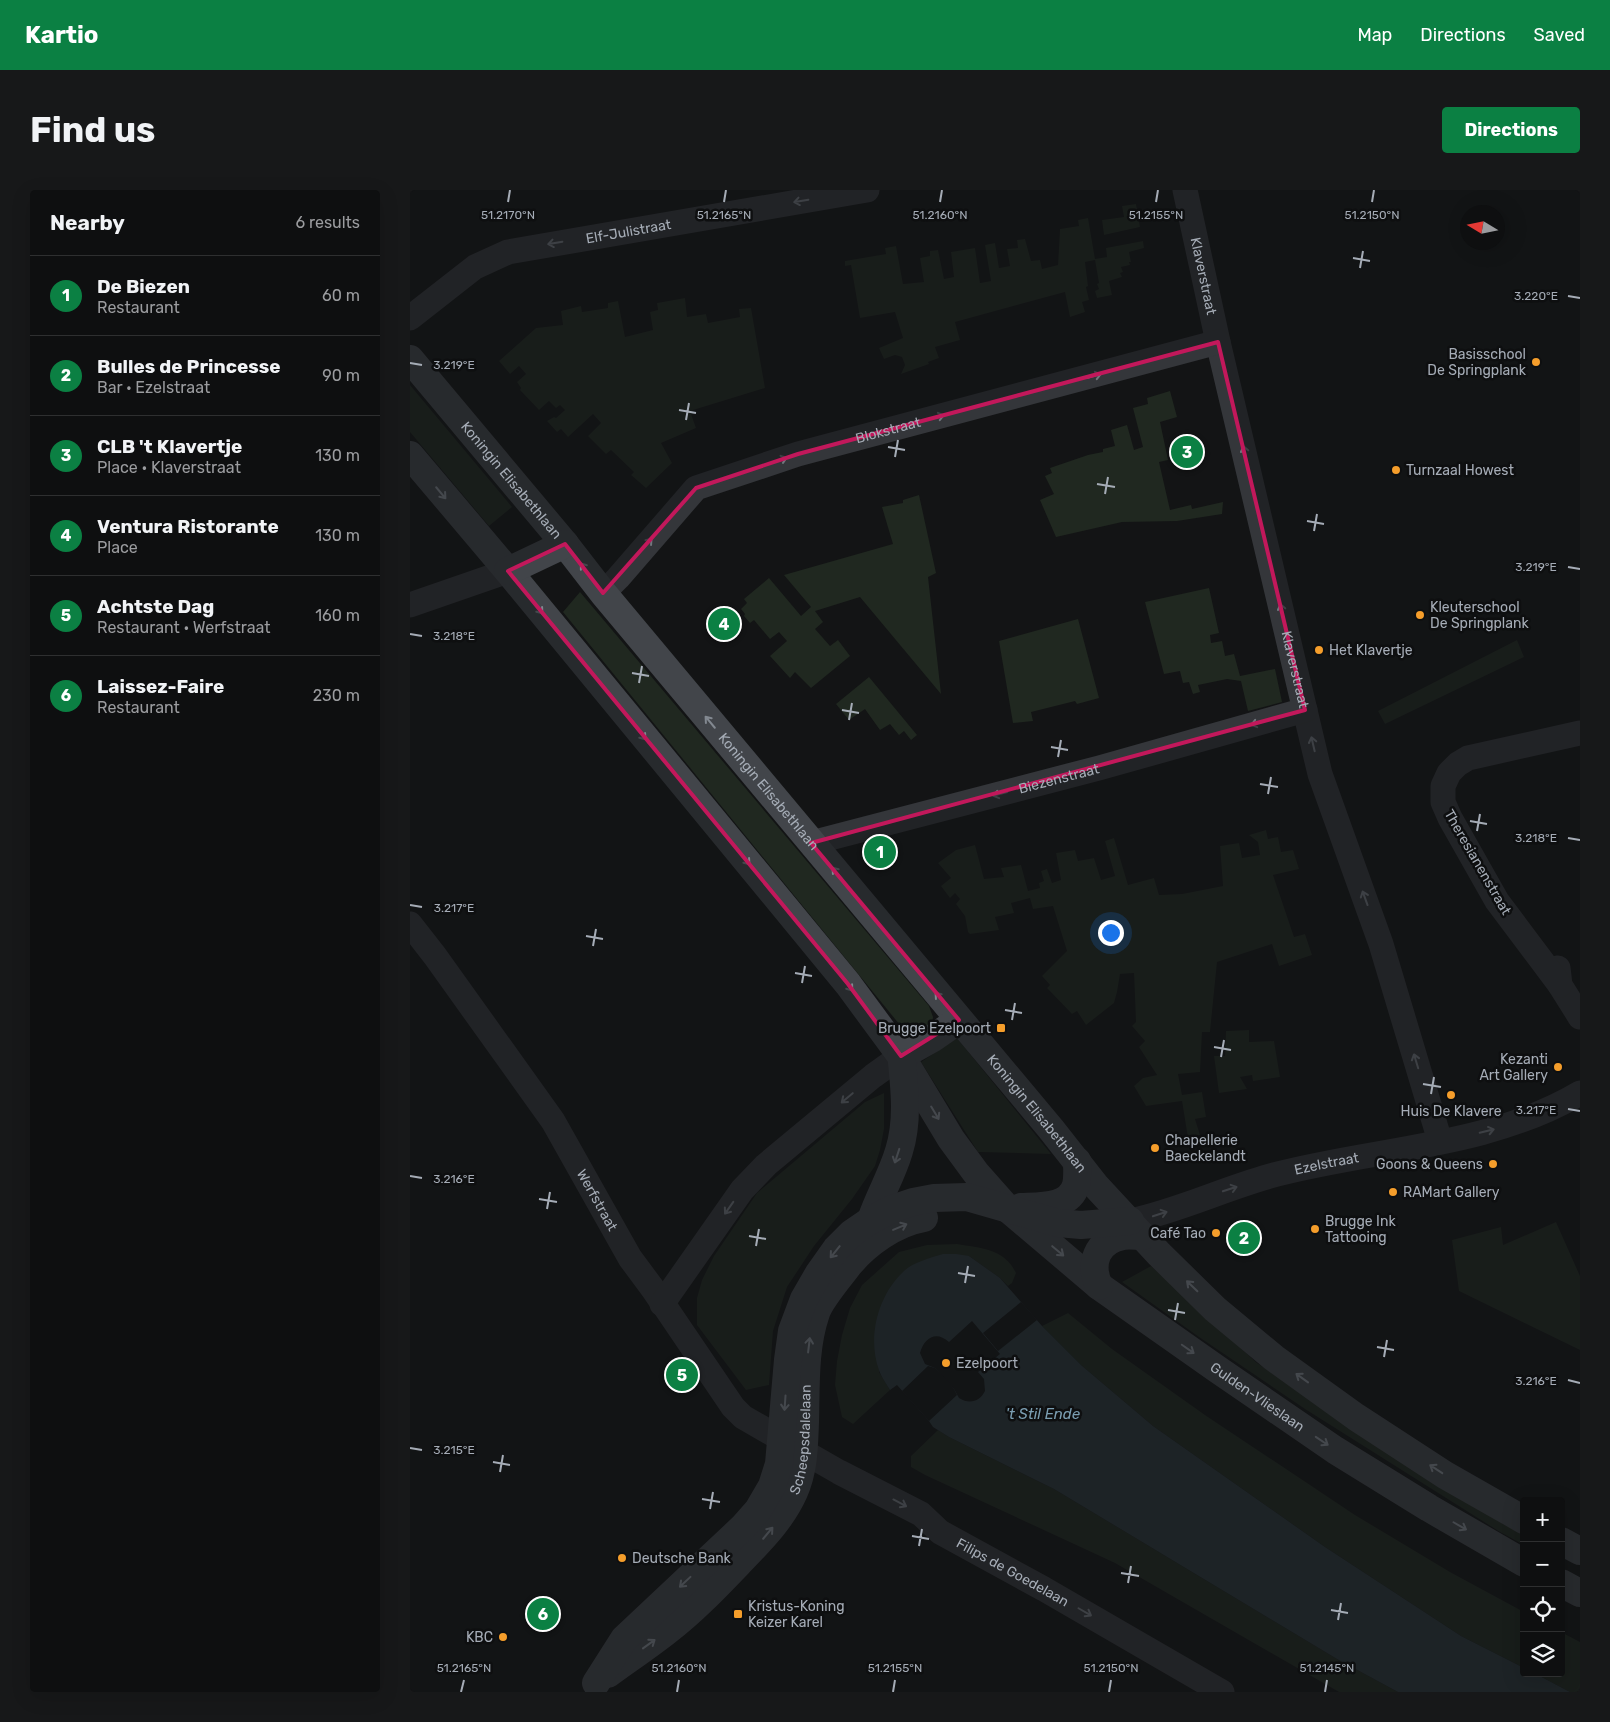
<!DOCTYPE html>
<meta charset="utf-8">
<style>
body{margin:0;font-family:Rubik,sans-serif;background:#171819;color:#f1f3f6}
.controls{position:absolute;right:15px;bottom:15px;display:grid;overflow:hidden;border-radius:5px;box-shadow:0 5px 20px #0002}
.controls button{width:45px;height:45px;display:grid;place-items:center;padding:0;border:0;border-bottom:1px solid #2e2f30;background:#0e0f10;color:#f1f3f6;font:25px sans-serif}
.compass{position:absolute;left:1050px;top:15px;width:45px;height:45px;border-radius:50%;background:#0e0f10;box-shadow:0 5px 20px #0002;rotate:280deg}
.you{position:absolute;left:700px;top:742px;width:18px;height:18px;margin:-12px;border:4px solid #fff;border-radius:50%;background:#1a73e8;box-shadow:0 0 0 8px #1a73e833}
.badge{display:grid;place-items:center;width:32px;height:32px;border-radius:50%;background:#0b8043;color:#fff;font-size:16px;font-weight:700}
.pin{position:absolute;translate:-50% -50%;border:2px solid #fff;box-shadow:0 1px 5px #0006}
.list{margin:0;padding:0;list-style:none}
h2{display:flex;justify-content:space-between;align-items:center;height:65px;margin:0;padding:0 20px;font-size:21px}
h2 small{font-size:16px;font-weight:400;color:#9b9c9f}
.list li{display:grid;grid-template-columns:32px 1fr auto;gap:15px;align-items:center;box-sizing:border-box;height:80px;padding:0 20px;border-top:1px solid #2e2f30}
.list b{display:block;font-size:19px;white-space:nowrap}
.list p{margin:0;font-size:16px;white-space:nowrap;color:#9b9c9f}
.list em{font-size:16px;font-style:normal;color:#9b9c9f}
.icon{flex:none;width:28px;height:28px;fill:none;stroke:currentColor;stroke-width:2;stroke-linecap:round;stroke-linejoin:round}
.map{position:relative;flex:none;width:1170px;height:1502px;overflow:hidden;border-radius:5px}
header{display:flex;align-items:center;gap:30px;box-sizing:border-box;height:70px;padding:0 25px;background:#0b8043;color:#fff}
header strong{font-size:24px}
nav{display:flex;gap:28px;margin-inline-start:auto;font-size:18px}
.intro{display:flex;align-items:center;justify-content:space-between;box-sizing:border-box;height:120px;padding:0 30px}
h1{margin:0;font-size:35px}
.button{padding:12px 22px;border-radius:5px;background:#0b8043;color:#fff;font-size:18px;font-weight:700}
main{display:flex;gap:30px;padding:0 30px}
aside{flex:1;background:#0e0f10;border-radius:5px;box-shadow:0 5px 20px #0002}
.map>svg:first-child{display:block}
.green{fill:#202820}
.water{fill:#2b363b;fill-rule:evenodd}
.pier{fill:#131415}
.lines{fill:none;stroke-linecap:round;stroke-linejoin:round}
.street{stroke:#34363a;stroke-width:25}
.secondary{stroke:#42454a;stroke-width:28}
.oneway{stroke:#72777e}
.oneway2{stroke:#828890}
.marked{fill:none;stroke:#c2185b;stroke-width:4;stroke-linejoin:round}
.ticks{fill:none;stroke:#a5acb6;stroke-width:2}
.poi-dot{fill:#f59e2b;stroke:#0e0f10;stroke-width:2}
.labels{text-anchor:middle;stroke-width:5;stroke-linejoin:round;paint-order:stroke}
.street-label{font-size:14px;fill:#a5acb6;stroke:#0e0f10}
.poi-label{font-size:14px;fill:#a5acb6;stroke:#0e0f10;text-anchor:start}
.water-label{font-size:15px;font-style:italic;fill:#7b9eb2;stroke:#0e0f10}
.ticks-label{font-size:12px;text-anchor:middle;fill:#a5acb6;stroke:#0e0f10;stroke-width:5;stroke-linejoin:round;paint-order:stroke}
</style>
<header>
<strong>Kartio</strong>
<nav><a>Map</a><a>Directions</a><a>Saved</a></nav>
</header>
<div class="intro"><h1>Find us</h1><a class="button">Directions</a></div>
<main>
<aside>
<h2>Nearby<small>6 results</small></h2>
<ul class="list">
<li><span class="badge">1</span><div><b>De Biezen</b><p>Restaurant</p></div><em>60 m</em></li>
<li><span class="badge">2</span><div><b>Bulles de Princesse</b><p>Bar · Ezelstraat</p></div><em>90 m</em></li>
<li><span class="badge">3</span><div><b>CLB 't Klavertje</b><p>Place · Klaverstraat</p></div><em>130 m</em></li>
<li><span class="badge">4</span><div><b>Ventura Ristorante</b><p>Place</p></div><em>130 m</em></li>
<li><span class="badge">5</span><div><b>Achtste Dag</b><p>Restaurant · Werfstraat</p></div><em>160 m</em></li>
<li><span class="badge">6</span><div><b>Laissez-Faire</b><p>Restaurant</p></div><em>230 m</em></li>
</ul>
</aside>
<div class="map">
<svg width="1170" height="1502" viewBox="0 0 1170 1502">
<rect width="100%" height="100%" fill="#131415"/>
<path class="green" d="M726,14L730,37L694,45L692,30L714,27L712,16Z
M678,28L685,69L697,67L696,58L733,51L734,58L719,62L721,72H719L720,75L711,77L713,82L710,83L712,87L699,91L702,105L687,108L685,101L689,99L687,94L689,93L685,70L675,72L678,96L676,97L679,110L672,112L675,122L660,127L655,102L545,132L550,150L525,157L529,168L518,172L519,174L491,184L495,175L492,167L485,165L474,169L469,158L493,148L485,122L450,128L441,75L435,76V71L476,64L475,58L486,56L493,94L514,92L510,68L520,66V61L528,60L534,89L544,87L541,62L565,58L570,93L581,91L575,55L585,53L589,78L600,76L597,59L608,58L607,50L615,49L621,71L630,70L632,79L648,75L650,39L669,36L668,30Z
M275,108L277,127L296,124L298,133L330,127L329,119L341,118L355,198L280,221L286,238L251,253L262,273L236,298L221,285L224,282L201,260L196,264L178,246L191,233L183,224L158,247L151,239L147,242L137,231L144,227L146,228L155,220L150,215L146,218L139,211L129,220L110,200L111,198L107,192L116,184L109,176L100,184L89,171L126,138L153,135L151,121L171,116L172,122L198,118V113L208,111L215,147L243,140L240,122L248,120L247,113Z
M0,195L102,317L79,336L0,242Z
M760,201L767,227L750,232L758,270L749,272L760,320L781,315L782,319L813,312L812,324L767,331L712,332L646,347L630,310L644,304L635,286L642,283L640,278L678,265L693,262V259L705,256L701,240L717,235L724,260L733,257L723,218L738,214L737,208Z
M509,305L526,383L518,387L531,504L450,407L405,421L413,432L405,439L420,456L428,450L440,466L401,498L385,482L380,488L360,466L377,451L369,442L360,449L344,430L340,433L334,426L335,424L331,419L337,413L334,409L359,388L391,426L401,417L374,385L483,354L472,317L493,313V310Z
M799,398L809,443L800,445L801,453L812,451L815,466L824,464L830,486L865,479L872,512L838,521L831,491L817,489L788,495L790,502L783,504L779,492L773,493L770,481L754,484L735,412Z
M170,402L519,816L523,827L522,835L502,844L494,840L153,422Z
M668,429L689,508L667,514L665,511L621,522L623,531L603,533L589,451Z
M1107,450L1114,467L975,534L968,521Z
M459,487L507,545L501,550L494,541L489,545L480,534L470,540L455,519L439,530L426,514Z
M856,640L858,649L868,647L871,662L883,660L889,679L863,685L884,747L895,744L902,765L869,776L862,754L807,772L800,842H792L790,882L768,884L772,905L792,902L796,927L785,929L790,945L778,948L772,911L736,916L724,896L733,888L747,885L729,857L735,851L722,836L726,832L724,783L710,784L707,802L704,813L676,835L667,821L662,824L637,798L640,795L632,786L657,761L643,716L623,719L620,708L601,713L604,723L585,727L589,740L560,744L558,742L555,726L546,714L550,709L545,703L540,708L531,696L541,688L528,673L546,660L565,655L574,689L594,687L591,678L611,675L618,701L630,698L629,693L634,691L631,681L637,679L642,693L651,690L646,663L665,660L668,671L684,668L691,690L705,686L695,651L704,648L718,695L744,688L749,705L772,704L813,696L810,656L829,653L832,668L850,665L848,652L839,645Z
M839,840V852L864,851L870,887L843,891L842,885L830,887L837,899L809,903L804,866H815L816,841Z
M547,848L641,964L568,962L511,872Z
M474,903V939L470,960L465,976L442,1009L404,1056L377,1097L363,1141L359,1195L336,1200L287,1135V1108L292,1090L304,1066L347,1003L455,912Z
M1146,1032L1170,1086V1160L1049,1101L1042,1050L1091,1037L1093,1055Z
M547,1054C571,1058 595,1059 606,1083L602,1093L598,1096L590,1088L559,1066L469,1182L480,1200L443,1234L432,1227L425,1195L427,1171L432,1145L440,1118L452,1095L489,1062L517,1055Z
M741,1076L847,1173L1093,1334L1114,1345V1355L1090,1342L895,1219L789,1147L712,1092Z
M658,1123L702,1159L795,1225L945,1325L1040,1382L1114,1422V1478L1051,1446L915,1357L743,1236L671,1175L632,1136Z
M528,1240L539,1247L644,1299L927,1469L988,1502H929L705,1373L515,1285L501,1277V1266Z
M1151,1442L1170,1452V1502H1160L1124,1483H1151Z"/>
<path class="water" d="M533,1064H546L559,1066L590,1088L632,1136L671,1175L743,1236L915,1357L1051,1446L1114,1478V1483H1124L1160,1502H988L927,1469L644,1299L539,1247L523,1237L519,1231L487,1195L480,1200C476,1193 471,1187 469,1180C457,1147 468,1105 494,1081C504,1072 520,1068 533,1064ZM562,1131L590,1164L568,1182L574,1189L575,1201C570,1211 560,1215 549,1208L544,1199L525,1178L515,1174L510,1163C514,1148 526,1140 539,1152Z"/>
<path class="pier" d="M611,1112L627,1130L588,1161L573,1143Z
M518,1176L525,1178L536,1189L544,1199L547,1205L519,1231L492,1201Z"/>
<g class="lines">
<g class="street">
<path id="s1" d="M775,0L808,152L910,584L971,754L1030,951"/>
<path id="s2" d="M0,128L65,77L98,62L457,0"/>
<path id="s3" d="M193,403L208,388L286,298L388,264L808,152"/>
<path d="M0,415L98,381"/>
<path id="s4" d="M401,653L689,578L895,520"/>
<path id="s5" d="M0,734L25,766L143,931L220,1068L243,1099L323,1217L333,1227L429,1282L511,1324L530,1342L634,1399L812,1502"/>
<path d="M1148,778L1150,795L1170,827"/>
<path d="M1150,795L1087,711L1040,628L1033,612V596L1039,583L1048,574L1058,568L1170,543"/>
<path id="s6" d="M720,1031C768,1021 813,999 860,986C963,958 1077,958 1170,903"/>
<path d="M252,1114L332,1000L356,975L463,886L491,866"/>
</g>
<g class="secondary">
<path id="s7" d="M0,169L155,354L193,403L641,939L685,995L749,1064L805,1119L864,1168L946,1227L1035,1285L1114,1330"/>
<path id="s8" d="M0,265L98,381L438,794L491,866L541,949L566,983L597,1018L689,1096L807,1179L925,1260L1019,1318L1114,1373"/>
<path d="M98,381L155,354"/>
<path d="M491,866L523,848L549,830"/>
<path d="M611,1017C630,1016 660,1018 666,995C668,987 667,978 667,971"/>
<path d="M461,1030C469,1006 482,985 489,961C498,932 495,902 492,872"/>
<path d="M689,1096C679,1074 686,1051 713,1046C719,1045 727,1046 733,1046"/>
<path d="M1151,1351L1170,1361"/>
<path d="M1151,1393L1170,1403"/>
<path id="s9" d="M198,1484C217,1470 238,1456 257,1441C282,1422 306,1397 328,1374C349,1352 371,1331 384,1302C394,1280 394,1256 395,1232C396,1196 394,1158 406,1123C410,1110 429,1088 438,1076C456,1054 485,1033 514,1028"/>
<path d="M186,1493L214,1449L333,1337L348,1320L362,1296L369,1274L378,1170L382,1141L394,1109L409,1083L426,1059L442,1043L461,1030L482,1019L503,1012L524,1008L557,1007L648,1033L671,1035L720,1031"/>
</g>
</g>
<defs><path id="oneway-shaft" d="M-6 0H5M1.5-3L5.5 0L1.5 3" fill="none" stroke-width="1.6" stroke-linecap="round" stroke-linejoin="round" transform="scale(1.25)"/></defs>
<g class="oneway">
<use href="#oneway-shaft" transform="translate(391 11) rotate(170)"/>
<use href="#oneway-shaft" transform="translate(145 53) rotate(170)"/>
<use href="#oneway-shaft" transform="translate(684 186) rotate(-15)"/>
<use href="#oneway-shaft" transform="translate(527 227) rotate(-15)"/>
<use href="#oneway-shaft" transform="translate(835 263) rotate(-103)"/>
<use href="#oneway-shaft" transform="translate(370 270) rotate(-19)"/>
<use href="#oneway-shaft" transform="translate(237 354) rotate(-49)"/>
<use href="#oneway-shaft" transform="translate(872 421) rotate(-103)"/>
<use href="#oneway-shaft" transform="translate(848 533) rotate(164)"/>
<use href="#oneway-shaft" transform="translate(903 554) rotate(-103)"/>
<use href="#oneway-shaft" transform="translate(590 604) rotate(165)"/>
<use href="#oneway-shaft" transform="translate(955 708) rotate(-110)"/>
<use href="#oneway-shaft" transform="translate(1006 871) rotate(-107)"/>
<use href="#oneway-shaft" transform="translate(437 908) rotate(140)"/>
<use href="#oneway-shaft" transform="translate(1077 941) rotate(-13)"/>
<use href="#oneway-shaft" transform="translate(820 999) rotate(-18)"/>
<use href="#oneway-shaft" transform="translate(319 1018) rotate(125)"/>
<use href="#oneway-shaft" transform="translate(750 1024) rotate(-18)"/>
<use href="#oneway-shaft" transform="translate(490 1313) rotate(28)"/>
<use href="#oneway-shaft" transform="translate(675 1422) rotate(30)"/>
</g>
<g class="oneway2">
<use href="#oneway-shaft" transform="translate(31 303) rotate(50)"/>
<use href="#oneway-shaft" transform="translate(175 379) rotate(-127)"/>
<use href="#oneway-shaft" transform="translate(128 418) rotate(51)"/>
<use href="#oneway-shaft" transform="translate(300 532) rotate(-130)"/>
<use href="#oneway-shaft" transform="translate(231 544) rotate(51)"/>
<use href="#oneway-shaft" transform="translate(335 669) rotate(50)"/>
<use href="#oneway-shaft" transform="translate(427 683) rotate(-130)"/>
<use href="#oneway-shaft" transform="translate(438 795) rotate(52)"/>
<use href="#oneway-shaft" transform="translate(530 808) rotate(-130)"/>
<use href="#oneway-shaft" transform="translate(525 923) rotate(59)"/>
<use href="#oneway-shaft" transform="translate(487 966) rotate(108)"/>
<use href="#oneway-shaft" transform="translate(490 1037) rotate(-23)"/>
<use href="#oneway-shaft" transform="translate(648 1061) rotate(40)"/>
<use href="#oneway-shaft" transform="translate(425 1062) rotate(129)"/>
<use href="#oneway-shaft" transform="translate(782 1096) rotate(-136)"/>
<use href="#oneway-shaft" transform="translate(399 1155) rotate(-83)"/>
<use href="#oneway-shaft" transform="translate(778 1159) rotate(35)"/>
<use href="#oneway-shaft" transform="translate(892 1188) rotate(-144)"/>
<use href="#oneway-shaft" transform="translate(375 1213) rotate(94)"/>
<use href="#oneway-shaft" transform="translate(912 1251) rotate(34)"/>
<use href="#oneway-shaft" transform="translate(1026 1279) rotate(-147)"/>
<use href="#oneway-shaft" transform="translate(1050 1336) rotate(30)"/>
<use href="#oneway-shaft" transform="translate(358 1343) rotate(-50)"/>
<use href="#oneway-shaft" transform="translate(275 1392) rotate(137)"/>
<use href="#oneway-shaft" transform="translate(239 1454) rotate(-36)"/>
</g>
<path d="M0 0H1170V1502H0ZM808,152L895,520L401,653L549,830L491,866L438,794L98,381L155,354L193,403L286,298L388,264Z" fill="#131415" fill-opacity=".55" fill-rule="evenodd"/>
<path class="marked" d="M808,152L895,520L401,653L549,830L491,866L438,794L98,381L155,354L193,403L286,298L388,264Z"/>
<path class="ticks" d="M98,12L100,0M314,12L316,0M530,12L532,0M746,12L748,0M962,12L964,0M943,68L960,71M950,78L953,61M1158,106L1170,108M0,173L12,175M269,220L286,223M276,230L279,213M478,257L495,260M485,267L488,250M687,294L705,297M695,304L698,287M897,331L914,334M904,341L907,324M1158,377L1170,379M0,444L12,446M222,483L239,486M229,493L232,476M432,520L449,523M439,530L442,513M641,557L658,560M648,567L651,550M850,594L868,597M858,604L861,587M1060,631L1077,634M1067,641L1070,624M1158,648L1170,650M0,715L12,717M176,746L193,749M183,756L186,739M385,783L402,786M392,793L395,776M595,820L612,823M602,830L605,813M804,857L821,860M811,867L814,850M1013,894L1031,897M1021,904L1024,887M1158,919L1170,921M0,986L12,988M129,1009L147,1012M137,1019L140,1002M339,1046L356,1049M346,1056L349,1039M548,1083L565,1086M555,1093L558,1076M758,1120L775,1123M765,1130L768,1113M967,1157L984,1160M974,1167L977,1150M1158,1190L1170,1193M0,1258L12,1260M83,1272L100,1275M90,1282L93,1265M292,1309L310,1312M300,1319L303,1302M502,1346L519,1349M509,1356L512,1339M711,1383L729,1386M718,1393L721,1376M921,1420L938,1423M928,1430L931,1413M51,1502L54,1490M267,1502L269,1490M483,1502L485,1490M699,1502L701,1490M915,1502L917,1490"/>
<g class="poi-dot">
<circle cx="1126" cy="172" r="5"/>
<circle cx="986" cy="280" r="5"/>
<circle cx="1010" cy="425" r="5"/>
<circle cx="909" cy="460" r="5"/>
<rect x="586" y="833" width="10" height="10" rx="2.5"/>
<circle cx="1148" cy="877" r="5"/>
<circle cx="1041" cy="905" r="5"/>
<circle cx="745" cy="958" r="5"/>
<circle cx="1083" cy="974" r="5"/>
<circle cx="983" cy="1002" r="5"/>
<circle cx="905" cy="1039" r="5"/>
<circle cx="806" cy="1043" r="5"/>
<circle cx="536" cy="1173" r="5"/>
<circle cx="212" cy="1368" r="5"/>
<rect x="323" y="1419" width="10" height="10" rx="2.5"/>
<circle cx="93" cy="1447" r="5"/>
</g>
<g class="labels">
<g class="street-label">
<text dy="5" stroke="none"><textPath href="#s2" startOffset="241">Elf-Julistraat</textPath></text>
<text dy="5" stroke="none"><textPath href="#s1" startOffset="88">Klaverstraat</textPath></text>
<text dy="5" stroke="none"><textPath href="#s3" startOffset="341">Blokstraat</textPath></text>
<text dy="5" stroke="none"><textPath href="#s7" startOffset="158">Koningin Elisabethlaan</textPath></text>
<text dy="5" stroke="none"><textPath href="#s1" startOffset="492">Klaverstraat</textPath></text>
<text dy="5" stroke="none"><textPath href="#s4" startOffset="256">Biezenstraat</textPath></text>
<text dy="5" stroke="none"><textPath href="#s7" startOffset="562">Koningin Elisabethlaan</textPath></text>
<text transform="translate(1068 672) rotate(60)" y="5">Theresianenstraat</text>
<text dy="5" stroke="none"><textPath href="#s7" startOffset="981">Koningin Elisabethlaan</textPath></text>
<text dy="5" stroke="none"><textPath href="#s6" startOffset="205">Ezelstraat</textPath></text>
<text dy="5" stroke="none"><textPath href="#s5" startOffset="334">Werfstraat</textPath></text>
<text dy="5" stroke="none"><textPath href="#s8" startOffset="1276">Gulden-Vlieslaan</textPath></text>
<text dy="5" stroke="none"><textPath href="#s9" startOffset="316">Scheepsdalelaan</textPath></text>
<text dy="5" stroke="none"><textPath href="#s5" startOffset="908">Filips de Goedelaan</textPath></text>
</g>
<g class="poi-label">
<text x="1116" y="169" text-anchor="end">Basisschool<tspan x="1116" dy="16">De Springplank</tspan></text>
<text x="996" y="285">Turnzaal Howest</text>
<text x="1020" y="422">Kleuterschool<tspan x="1020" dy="16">De Springplank</tspan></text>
<text x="919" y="465">Het Klavertje</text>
<text x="581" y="843" text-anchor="end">Brugge Ezelpoort</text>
<text x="1138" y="874" text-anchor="end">Kezanti<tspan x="1138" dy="16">Art Gallery</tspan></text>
<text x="1041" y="926" text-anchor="middle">Huis De Klavere</text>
<text x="755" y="955">Chapellerie<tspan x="755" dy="16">Baeckelandt</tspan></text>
<text x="1073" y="979" text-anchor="end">Goons &amp; Queens</text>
<text x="993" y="1007">RAMart Gallery</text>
<text x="915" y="1036">Brugge Ink<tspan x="915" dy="16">Tattooing</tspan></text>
<text x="796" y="1048" text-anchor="end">Café Tao</text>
<text x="546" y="1178">Ezelpoort</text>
<text x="222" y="1373">Deutsche Bank</text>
<text x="338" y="1421">Kristus-Koning<tspan x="338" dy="16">Keizer Karel</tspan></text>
<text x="83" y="1452" text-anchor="end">KBC</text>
</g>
<g class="water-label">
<text x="633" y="1229">'t Stil Ende</text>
</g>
</g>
<g class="ticks-label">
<text x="314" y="29">51.2165°N</text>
<text x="530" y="29">51.2160°N</text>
<text x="746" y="29">51.2155°N</text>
<text x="962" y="29">51.2150°N</text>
<text x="98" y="29">51.2170°N</text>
<text x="1126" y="110">3.220°E</text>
<text x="44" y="179">3.219°E</text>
<text x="1126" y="381">3.219°E</text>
<text x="44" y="450">3.218°E</text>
<text x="1126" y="652">3.218°E</text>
<text x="44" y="722">3.217°E</text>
<text x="1126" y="924">3.217°E</text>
<text x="44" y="993">3.216°E</text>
<text x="1126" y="1195">3.216°E</text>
<text x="44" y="1264">3.215°E</text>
<text x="54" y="1482">51.2165°N</text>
<text x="269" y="1482">51.2160°N</text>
<text x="485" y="1482">51.2155°N</text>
<text x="701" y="1482">51.2150°N</text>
<text x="917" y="1482">51.2145°N</text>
</g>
</svg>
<div class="controls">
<button>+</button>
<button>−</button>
<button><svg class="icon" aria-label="locate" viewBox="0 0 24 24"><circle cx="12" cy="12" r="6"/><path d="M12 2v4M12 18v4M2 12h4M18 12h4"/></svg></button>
<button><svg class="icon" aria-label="layers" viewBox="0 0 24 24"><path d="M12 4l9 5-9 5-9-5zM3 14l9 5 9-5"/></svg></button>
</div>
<svg class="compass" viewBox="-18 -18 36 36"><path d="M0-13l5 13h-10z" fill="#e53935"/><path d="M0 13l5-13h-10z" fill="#9b9c9f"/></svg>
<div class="you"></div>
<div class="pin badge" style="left:470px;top:662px">1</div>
<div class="pin badge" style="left:834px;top:1048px">2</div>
<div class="pin badge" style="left:777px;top:262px">3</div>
<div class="pin badge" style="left:314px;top:434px">4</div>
<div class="pin badge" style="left:272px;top:1185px">5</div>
<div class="pin badge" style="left:133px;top:1424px">6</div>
</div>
</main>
